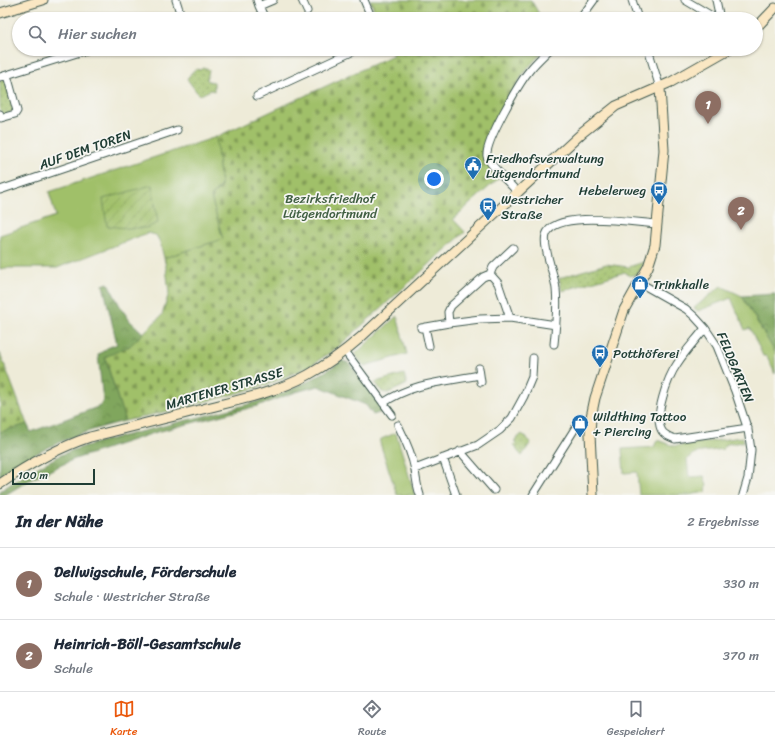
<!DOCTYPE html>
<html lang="de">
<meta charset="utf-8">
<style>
body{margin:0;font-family:Sriracha,sans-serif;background:#f2f2f3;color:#1f2937}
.scale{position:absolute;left:12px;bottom:10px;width:83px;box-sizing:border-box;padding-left:4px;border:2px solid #1f3d34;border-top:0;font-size:11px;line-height:14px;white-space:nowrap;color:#1f3d34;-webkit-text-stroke:3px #f6f6f2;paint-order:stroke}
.you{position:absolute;left:434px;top:179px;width:14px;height:14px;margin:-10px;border:3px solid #fff;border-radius:50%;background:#1a73e8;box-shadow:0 0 0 6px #1a73e833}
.badge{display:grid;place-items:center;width:26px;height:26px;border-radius:50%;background:#ea580c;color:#fff;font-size:13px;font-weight:700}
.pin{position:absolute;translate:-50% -33px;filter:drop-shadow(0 1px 2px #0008)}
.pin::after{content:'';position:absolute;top:21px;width:14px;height:12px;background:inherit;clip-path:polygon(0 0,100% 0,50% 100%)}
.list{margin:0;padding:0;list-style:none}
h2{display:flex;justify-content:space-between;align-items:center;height:52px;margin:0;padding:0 16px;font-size:17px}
h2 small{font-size:13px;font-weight:400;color:#747a83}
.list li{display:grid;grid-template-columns:26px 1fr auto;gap:12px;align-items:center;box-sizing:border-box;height:72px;padding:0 16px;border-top:1px solid #e0e1e3}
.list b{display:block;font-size:15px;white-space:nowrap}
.list p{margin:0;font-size:13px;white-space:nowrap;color:#747a83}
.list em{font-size:13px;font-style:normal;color:#747a83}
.icon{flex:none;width:22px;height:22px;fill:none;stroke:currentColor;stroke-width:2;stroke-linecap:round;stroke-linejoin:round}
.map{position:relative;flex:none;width:775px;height:495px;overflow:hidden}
.search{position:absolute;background:#fff;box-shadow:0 1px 3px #0004;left:12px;right:12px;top:12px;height:44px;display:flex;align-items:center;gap:10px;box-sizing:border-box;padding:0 14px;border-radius:22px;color:#747a83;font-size:15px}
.sheet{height:196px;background:#fff}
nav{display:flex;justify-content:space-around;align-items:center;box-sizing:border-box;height:56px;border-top:1px solid #e0e1e3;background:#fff;font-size:11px;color:#747a83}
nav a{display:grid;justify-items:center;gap:2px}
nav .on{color:#ea580c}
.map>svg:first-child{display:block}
.grass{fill:#a0c069;stroke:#607e4e}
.forest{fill:url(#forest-crowns);stroke:#507248}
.cemetery{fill:url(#cemetery-stones);stroke:#607e4e}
.park{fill:url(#park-dots);stroke:#607e4e}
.garden{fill:url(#garden-furrows);stroke:#607e4e}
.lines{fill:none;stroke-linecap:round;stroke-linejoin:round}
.street-casing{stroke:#3e574d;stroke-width:9}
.secondary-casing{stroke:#3e574d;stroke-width:11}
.street{stroke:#fff;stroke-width:7}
.secondary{stroke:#fae7c3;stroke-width:9}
.labels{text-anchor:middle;stroke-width:3.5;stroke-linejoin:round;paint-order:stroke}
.street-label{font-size:13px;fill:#1f3d34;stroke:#f6f6f2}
.poi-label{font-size:13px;fill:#1f3d34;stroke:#f6f6f2;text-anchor:start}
.park-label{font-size:13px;fill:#3f5e41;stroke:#f6f6f2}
</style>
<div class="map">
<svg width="775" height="495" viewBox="0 0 775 495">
<defs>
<pattern id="forest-crowns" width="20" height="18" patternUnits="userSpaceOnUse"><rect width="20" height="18" fill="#80a65d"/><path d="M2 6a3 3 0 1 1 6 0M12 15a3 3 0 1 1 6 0" fill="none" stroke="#68884e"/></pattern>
<pattern id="cemetery-stones" width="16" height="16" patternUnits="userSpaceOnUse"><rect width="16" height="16" fill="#a0c069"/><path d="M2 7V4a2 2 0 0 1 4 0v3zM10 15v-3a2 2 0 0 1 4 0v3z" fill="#829d57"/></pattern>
<pattern id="park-dots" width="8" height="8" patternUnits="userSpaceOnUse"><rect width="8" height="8" fill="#a0c069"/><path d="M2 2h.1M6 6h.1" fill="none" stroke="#829d57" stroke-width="1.8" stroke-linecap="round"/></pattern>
<pattern id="garden-furrows" width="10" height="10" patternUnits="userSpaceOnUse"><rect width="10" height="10" fill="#a0c069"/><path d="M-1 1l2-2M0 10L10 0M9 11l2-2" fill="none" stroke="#829d57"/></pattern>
</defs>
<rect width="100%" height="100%" fill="#f6f6f2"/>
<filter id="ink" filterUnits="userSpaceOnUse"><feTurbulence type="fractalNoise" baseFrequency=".025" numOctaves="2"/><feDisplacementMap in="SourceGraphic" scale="8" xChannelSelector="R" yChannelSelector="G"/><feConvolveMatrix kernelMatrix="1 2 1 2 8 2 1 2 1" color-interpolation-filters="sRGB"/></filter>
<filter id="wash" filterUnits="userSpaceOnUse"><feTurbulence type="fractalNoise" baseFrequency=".012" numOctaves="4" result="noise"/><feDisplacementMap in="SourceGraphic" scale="16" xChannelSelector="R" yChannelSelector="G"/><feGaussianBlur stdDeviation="0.9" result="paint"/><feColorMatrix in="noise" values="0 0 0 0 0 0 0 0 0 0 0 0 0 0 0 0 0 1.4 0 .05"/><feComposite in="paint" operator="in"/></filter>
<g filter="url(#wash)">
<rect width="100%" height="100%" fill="#eeebd8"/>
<path class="grass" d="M216,137L221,185L211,197L223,239L164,258L160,242L156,235L148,233L57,268H5L0,269V235L56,216L49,192Z
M721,286L742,296L775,352V374L767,356H763L750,328L745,330L731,298L698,311L694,308Z
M397,316L407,354L364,366L355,354Z
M396,433L415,495H397L380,443L381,439Z
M743,437L744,442L727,444L723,449L695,453L687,459L689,477L704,476L707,485L706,492L688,495H639L637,472L624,473L622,449L654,447L657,440L674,446Z"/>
<path class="forest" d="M108,283L120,306L130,321L143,333L130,346L105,358L125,421C101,427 77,434 54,445C35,453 17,465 0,476V432L27,424L31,432L100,406L103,401L98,355L107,348L117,344L103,285Z
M775,294V352L742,296Z
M341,361H344L349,363L385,411L373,415L366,405L318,386L296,392L257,406L157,432L72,460L28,481L5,495H0V491C18,479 37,467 57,457C70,450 84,447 99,442C132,434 166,425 200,417C253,403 295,394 341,361Z"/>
<path class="cemetery" d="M370,0H531L542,19H378Z
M391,49H545L526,70L496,118L487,137L483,150L485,162L499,178L453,219L465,232L337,348L310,366L272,383L245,391L177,409L125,421L105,357L130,346L162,315L169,293L166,267L164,258L223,239L211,197L221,186L216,137L393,55Z
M0,353L27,424L0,432Z"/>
<path class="park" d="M203,68H207L209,70L207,79L208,81L214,82V91L211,90C199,95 201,98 193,87C191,84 189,82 187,79L192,72L196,69L200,70Z
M6,79L15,111L3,115L0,110V80Z
M644,262L638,274L629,276L625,272L562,291L559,278L606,264L628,267Z
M404,374L407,384L388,393L382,392L375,382Z
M522,434L531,442L522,456L516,449L517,448L514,445L516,443L514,441Z"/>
<path class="garden" d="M152,185L158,223L146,228H126L107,226L103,199Z"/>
</g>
<g filter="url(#ink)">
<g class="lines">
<g class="street-casing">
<path id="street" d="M176,0L182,19
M257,0L259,6L273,0
M302,0L307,11
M364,0L372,19
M632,0L638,19
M685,0L717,19
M716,0L720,19
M259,6L265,19
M186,19L196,16
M580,19L594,0
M648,49L660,88
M0,77L90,49
M257,96L358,49
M0,114L1,118L15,114L17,111L7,75
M0,190L177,130
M518,193C512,185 488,164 487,156C485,142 519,83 529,71C535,63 543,56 550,49
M490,274L493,267L513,248
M640,283L686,309L695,317L705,328L717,346L735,391L748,430L751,450L748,478L743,495
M510,318L480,319L449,323L448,312L451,306L483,277L490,274L498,283L510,318L556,325
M425,327L429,346
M421,328L449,323
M705,328C696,340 685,351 677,364C668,377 653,417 662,431C665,436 671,437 675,439L748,428
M554,344C556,325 558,307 556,289C555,275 542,247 546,235C554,209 636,223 657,224
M345,351L392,415
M479,368L481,382
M383,403C415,382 444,382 480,375
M398,425C405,439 412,454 415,470C416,479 417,486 420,495
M460,451L494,490
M443,458L456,495
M415,469L478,445L500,430L512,418L524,396L532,377L533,358
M533,495L581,419"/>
</g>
<g class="secondary-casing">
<path id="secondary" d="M0,13L43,0
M756,28L775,8
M0,484C29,464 57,448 90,437C128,428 166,418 203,409C239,400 275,393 308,375C326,365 344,352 360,338L582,133L616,106L671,82L729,49
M593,495L590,434L591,417L595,398L624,310L648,267L655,245L664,150L660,88"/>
</g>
<use href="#street" class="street"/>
<use href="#secondary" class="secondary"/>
</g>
</g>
<defs>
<g id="civic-pin" transform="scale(0.9)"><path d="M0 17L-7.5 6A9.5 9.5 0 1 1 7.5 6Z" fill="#1f6fb2" stroke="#f6f6f2"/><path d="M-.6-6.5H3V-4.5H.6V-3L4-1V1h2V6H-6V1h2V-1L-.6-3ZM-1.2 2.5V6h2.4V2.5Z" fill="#fff"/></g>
<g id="bus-pin" transform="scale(0.9)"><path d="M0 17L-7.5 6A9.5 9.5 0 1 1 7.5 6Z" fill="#1f6fb2" stroke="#f6f6f2"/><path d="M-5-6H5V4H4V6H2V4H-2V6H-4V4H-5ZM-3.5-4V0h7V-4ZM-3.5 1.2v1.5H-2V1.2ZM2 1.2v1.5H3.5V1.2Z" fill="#fff"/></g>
<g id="shop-pin" transform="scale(0.9)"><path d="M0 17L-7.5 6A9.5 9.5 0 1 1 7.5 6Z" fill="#1f6fb2" stroke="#f6f6f2"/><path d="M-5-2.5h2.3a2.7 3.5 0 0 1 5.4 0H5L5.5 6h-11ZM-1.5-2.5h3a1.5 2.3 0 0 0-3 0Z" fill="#fff"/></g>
</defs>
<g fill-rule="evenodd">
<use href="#civic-pin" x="473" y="165"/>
<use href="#bus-pin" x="659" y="190"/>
<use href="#bus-pin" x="488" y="206"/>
<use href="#shop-pin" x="640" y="284"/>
<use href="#bus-pin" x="600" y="353"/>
<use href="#shop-pin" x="580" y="423"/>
</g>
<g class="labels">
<g class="street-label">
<text transform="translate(85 149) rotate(-19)" y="5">AUF DEM TOREN</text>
<text transform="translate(736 367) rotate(67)" y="5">FELDGARTEN</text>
<text transform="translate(224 388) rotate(-16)" y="5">MARTENER STRASSE</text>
</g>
<g class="poi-label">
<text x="486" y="163">Friedhofsverwaltung<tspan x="486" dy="15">Lütgendortmund</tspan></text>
<text x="646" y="195" text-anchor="end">Hebelerweg</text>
<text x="501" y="204">Westricher<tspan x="501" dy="15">Straße</tspan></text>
<text x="653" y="289">Trinkhalle</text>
<text x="613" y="358">Potthöferei</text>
<text x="593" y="421">Wildthing Tattoo<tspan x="593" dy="15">+ Piercing</tspan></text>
</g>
<g class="park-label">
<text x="330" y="203">Bezirksfriedhof<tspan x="330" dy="15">Lütgendortmund</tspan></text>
</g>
</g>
</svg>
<div class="scale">100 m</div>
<div class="you"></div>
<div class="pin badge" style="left:708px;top:124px;background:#8d6e63">1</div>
<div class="pin badge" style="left:741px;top:230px;background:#8d6e63">2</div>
<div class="search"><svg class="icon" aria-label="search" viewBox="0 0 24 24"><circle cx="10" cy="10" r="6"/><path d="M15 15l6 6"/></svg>Hier suchen</div>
</div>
<section class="sheet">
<h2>In der Nähe<small>2 Ergebnisse</small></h2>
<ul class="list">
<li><span class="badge" style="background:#8d6e63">1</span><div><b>Dellwigschule, Förderschule</b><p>Schule · Westricher Straße</p></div><em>330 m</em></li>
<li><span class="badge" style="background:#8d6e63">2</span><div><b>Heinrich-Böll-Gesamtschule</b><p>Schule</p></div><em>370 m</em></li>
</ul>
</section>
<nav>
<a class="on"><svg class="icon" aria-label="map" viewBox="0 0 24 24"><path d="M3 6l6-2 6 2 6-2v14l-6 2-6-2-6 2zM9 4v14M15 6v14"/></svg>Karte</a>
<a><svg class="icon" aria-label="directions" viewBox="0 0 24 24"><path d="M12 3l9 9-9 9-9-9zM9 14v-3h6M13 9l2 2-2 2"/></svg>Route</a>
<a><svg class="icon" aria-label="saved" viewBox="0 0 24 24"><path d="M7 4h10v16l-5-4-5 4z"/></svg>Gespeichert</a>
</nav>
